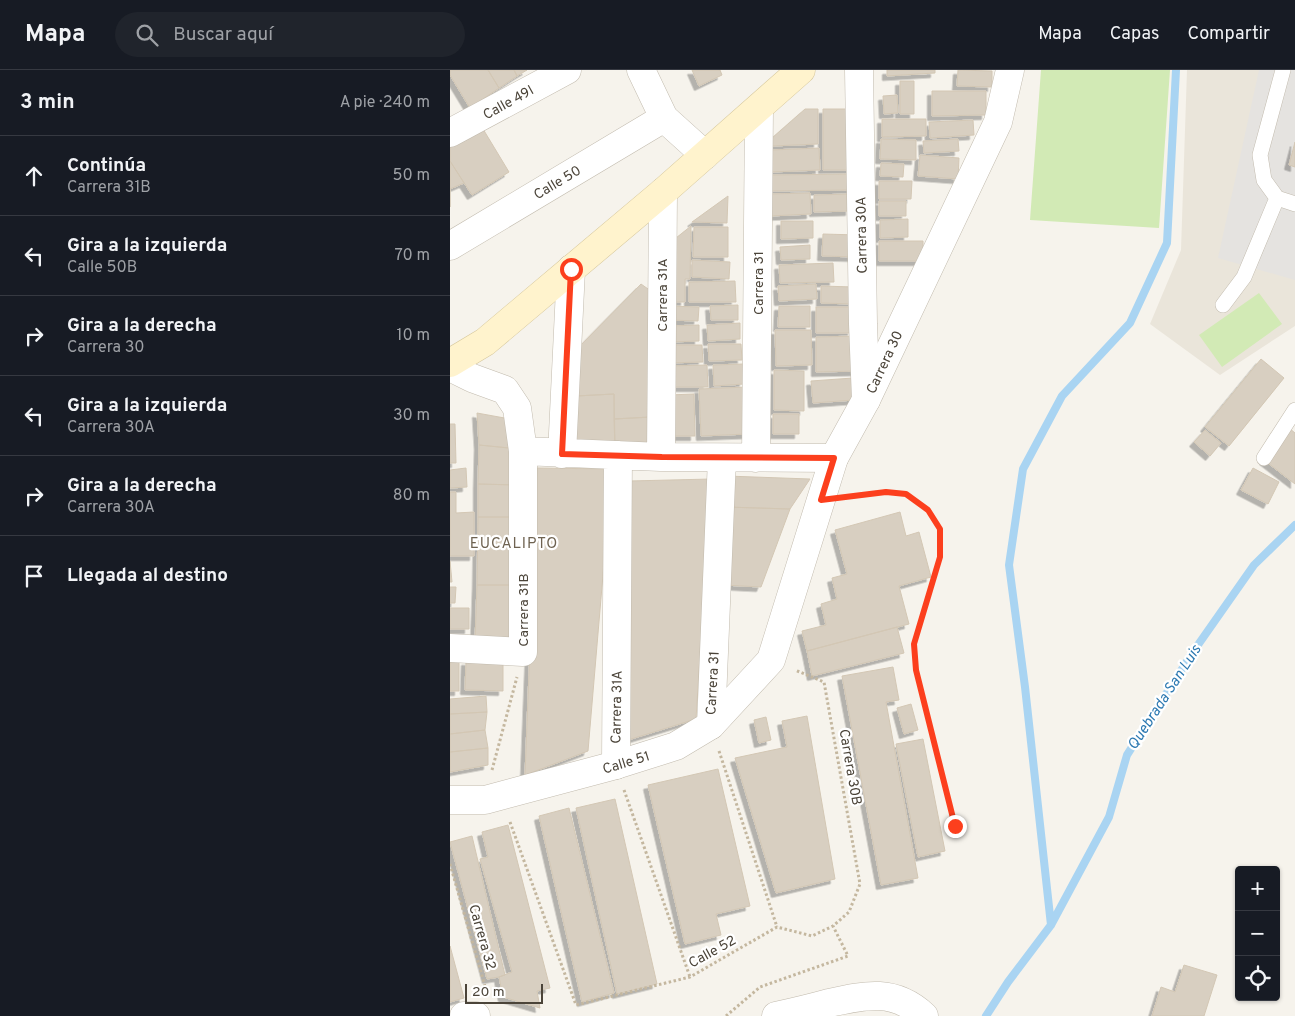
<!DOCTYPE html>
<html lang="es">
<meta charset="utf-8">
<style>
body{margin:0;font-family:Overpass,sans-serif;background:#20242c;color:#f1f3f6}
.controls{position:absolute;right:15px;bottom:15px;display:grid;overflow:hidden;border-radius:5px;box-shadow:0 1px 4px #0004}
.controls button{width:45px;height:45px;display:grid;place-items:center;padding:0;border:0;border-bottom:1px solid #363941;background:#171b24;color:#f1f3f6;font:25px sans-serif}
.scale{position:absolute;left:15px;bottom:12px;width:78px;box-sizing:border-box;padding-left:5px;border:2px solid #4b4439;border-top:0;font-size:14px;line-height:18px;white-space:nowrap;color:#4b4439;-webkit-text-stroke:4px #fff;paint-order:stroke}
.stop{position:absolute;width:15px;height:15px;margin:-11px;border:4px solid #fc3f1d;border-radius:50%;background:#fff}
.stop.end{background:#fc3f1d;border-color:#fff;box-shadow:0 1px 5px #0008}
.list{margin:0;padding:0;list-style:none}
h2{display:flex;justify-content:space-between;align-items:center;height:65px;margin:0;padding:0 20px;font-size:21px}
h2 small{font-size:16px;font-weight:400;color:#9ea1a6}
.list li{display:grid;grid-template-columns:32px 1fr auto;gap:15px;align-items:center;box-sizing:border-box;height:80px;padding:0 20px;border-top:1px solid #363941}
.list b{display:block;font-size:19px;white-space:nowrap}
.list p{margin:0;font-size:16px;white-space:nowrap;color:#9ea1a6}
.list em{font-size:16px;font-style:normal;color:#9ea1a6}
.icon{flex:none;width:28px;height:28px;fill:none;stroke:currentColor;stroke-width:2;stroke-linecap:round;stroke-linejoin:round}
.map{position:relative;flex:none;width:845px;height:946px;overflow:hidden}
header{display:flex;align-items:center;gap:30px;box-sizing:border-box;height:70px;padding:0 25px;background:#171b24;border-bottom:1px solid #363941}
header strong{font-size:24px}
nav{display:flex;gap:28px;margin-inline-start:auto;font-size:18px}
.search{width:350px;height:45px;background:#20242c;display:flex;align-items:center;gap:12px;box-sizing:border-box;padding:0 18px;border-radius:28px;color:#9ea1a6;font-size:19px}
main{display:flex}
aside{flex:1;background:#171b24}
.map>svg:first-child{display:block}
.residential{fill:#eae5da}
.park{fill:#d2eab5}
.parking{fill:#e5e3e0}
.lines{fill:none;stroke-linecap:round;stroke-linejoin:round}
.stream{stroke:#a9d4f2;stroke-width:8}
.building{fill:#d8cfc1;stroke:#d3c7b4;filter:url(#shadow)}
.service-casing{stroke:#c2bbae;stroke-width:16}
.minor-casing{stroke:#c2bbae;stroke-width:29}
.tertiary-casing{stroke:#c2bbae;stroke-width:29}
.secondary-casing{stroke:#d6c79b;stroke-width:29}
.path{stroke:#c4b79f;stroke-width:3;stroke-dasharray:2.5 2.5;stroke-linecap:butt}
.service{stroke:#fff;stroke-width:15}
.minor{stroke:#fff;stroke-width:28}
.tertiary{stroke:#fff;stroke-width:28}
.secondary{stroke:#fff3cd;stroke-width:28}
.route{stroke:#fc3f1d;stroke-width:6}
.labels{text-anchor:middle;stroke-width:4.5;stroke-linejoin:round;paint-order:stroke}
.street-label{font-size:14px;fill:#4b4439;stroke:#fff}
.neighbourhood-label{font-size:15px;letter-spacing:1px;fill:#6e6250;stroke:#fff}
.water-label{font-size:15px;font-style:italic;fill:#2e7ab2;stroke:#fff}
</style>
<header>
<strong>Mapa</strong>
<div class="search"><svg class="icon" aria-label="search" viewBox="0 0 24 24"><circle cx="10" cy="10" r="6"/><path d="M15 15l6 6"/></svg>Buscar aquí</div>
<nav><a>Mapa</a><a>Capas</a><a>Compartir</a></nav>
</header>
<main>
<aside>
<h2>3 min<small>A pie · 240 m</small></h2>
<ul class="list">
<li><svg class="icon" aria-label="ahead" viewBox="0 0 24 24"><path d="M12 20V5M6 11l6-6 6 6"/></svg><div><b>Continúa</b><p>Carrera 31B</p></div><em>50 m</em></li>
<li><svg class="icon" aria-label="left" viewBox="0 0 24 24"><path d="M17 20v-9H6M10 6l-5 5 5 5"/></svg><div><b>Gira a la izquierda</b><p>Calle 50B</p></div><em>70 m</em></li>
<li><svg class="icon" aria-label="right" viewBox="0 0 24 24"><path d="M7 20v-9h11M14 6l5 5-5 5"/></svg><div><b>Gira a la derecha</b><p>Carrera 30</p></div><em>10 m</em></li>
<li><svg class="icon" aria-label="left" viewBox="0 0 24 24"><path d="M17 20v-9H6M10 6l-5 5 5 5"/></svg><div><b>Gira a la izquierda</b><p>Carrera 30A</p></div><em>30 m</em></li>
<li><svg class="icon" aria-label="right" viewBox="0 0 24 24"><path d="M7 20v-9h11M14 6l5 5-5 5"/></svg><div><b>Gira a la derecha</b><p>Carrera 30A</p></div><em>80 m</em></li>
<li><svg class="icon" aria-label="arrive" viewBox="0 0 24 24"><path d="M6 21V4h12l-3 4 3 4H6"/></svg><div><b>Llegada al destino</b></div></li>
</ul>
</aside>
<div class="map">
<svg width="845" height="946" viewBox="0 0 845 946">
<defs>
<filter id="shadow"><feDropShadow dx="-4.5" dy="4.5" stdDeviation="0" flood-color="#0004"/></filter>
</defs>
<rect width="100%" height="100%" fill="#f6f3ec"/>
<path class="residential" d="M737,0H845V256L770,305L700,254L731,180Z"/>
<path class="park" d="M591,0H720L709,158L580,150Z
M809,223L832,254L772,297L749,265Z"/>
<path class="parking" d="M809,0H845V72L839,95L845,97V210L768,188Z"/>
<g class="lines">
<path class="stream" d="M601,855L575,617L559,495L573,399L612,326L680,253L717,173L726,0
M536,946L558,912L601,855L659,747L677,685L743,582L804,495L845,455"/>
</g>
<path class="building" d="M0,0H38L49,18L20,38L0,5Z
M38,0H64L67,6L49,18Z
M64,0H77L67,6Z
M242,0H270L272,5L249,16Z
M437,0H485V3L437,6Z
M508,0L542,1V17L507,16Z
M450,11H464V44H450Z
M482,21H536V45L482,46Z
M447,25L448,43L434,44L433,26Z
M355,39H368V74L322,76V68Z
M373,39H403V100H373Z
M432,49H476V66L432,67Z
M523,50L524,65L480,68L479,52Z
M30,54L59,102L22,125L0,91V71Z
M431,69L466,70V90L430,89Z
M508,69L509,81L474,83L473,71Z
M845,72V97L839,95Z
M369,78L370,100L321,102V80Z
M470,85L509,88L508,109L468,106Z
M0,91L14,113L0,119V137Z
M431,93L454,94L453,107L430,106Z
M402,104V120L320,121V105Z
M429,111H462L461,129H429Z
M360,123L361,144L320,146L319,124Z
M400,124V141L364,142V125Z
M278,126L277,153L242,152Z
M429,131H456V146H429Z
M458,149V167L430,168V150Z
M331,151H363V168L331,169Z
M241,156L240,209H235V232H220L221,172Z
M244,157H278V187H243Z
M373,164L408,165L407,187L372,186Z
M429,171H473V191H429Z
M360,175V189L331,190L330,177Z
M242,190L280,192L279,209L242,207Z
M383,193L384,212L330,213L329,195Z
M285,211L286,232H239V212Z
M191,214L208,226L201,347L164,349V324L126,326V280Z
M366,214L367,229L329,231L328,216Z
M371,216L404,217L403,234L371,233Z
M288,235V250H261L260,236Z
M219,236L249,237L248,251L219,250Z
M329,236H360V257H328Z
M366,237H402V263H366Z
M290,253V269L258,271L257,255Z
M249,255V271L219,272L218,256Z
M325,260H361L362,295L326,296Z
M410,266V301L366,302V267Z
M258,274H291L292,290L259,291Z
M216,275H252L253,292L216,293Z
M811,289L834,308L779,376L755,357Z
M293,294L294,314L264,316L263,295Z
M257,295L258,317H218L217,296Z
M324,300L354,301V341L324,340Z
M403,308L404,330L363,333L361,311Z
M297,317L298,364L251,366L249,319Z
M164,324L165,378L126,372V326Z
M244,324L245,366H219L218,325Z
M27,343L60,349L69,379L29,375Z
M323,344H349V364H323Z
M201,347L202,376L165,378L164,349Z
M0,354H5L6,393H0Z
M839,358L845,363V414L814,390Z
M755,360L771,373L760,386L744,372Z
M29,375L69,379L67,415L28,414Z
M16,398L17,417L0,418V400Z
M87,398L162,399L138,681L75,705Z
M803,398L829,412L818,434L791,420Z
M276,406L360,409L340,439L275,437Z
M261,409L246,649L178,670L179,411Z
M28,414L67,415V447H28Z
M0,422H6V443L24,442V486H0Z
M275,437L340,439L311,517L273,515Z
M450,442L456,466L469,462L481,507L449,516L459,554L357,581L352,561L376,555L371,534L387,529L382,508L397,504L385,460Z
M28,447H67L66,515H27Z
M0,491L2,512H0Z
M27,515H66L65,578L25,571Z
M0,517H6L5,533H0Z
M0,538H19V559H0Z
M447,557L454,583L362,606L357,581Z
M0,583H9V621H0Z
M16,591L53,592V621L15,620Z
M443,597L449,630L436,632L468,808L431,815L392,606Z
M36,626L37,642L0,644V629Z
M461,634L468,660L454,664L447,638Z
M37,642L35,660L0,664V644Z
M357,646L385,809L326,823L285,688L337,677L332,651Z
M316,647L321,670L309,673L304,650Z
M35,660L38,678L0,682V664Z
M473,669L495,781L468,787L446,674Z
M38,678V695L0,702V682Z
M268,699L300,836L266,844L271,865L235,874L198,715Z
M165,729L207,914L167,924L126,738Z
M119,738L164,923L132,932L89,746Z
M58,755L100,918L87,921L90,938L53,927L49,907L62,902L30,789L38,787L32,762Z
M22,766L55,905L49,907L37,909L0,772Z
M0,876L14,928L0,932Z
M734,895L767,905L754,946H702L711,917L725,922Z"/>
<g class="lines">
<g class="service-casing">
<path id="service" d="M833,0L810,85L814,110L827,128L845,134
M773,235L794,207L827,128
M814,388L845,340"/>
</g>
<g class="minor-casing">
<path id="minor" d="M191,0L214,48L255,85
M409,0L413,254L416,330
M0,63L117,0
M0,176L214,48
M0,297L22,308L55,320L67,338L73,381V582L0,578
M73,381L211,387L384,388
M112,384L121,199
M211,387L213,122
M306,388L309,38
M261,655L272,388
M166,695L168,385"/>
</g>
<g class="tertiary-casing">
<path id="tertiary" d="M0,730H35L166,695L226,676L261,655L321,590L384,388L416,330L548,52L560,0
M14,946H26
M326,946C344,942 361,938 379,933C415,925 444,918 474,946"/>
</g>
<g class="secondary-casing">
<path id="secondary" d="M0,293L35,272L213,122L351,0"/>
</g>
<path class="path" d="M399,426L436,421L456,424L478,440L490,459V487L464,574L466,600L505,756
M269,681L327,857
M42,700L67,607
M174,720L240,907
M60,752L126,935L240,907L327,857L362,866L383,856L399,842L410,814L374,612L345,600
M0,794L37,923
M276,946L310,917L398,886L383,856"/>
<use href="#service" class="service"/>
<use href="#minor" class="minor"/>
<use href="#tertiary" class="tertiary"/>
<use href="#secondary" class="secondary"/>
</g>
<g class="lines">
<path class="route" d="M121,199L112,384L212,387L384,388L371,430L436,422L456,424L478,440L490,459V487L464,574L466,600L505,756"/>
</g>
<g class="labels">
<g class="street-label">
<text transform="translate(58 32) rotate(-29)" y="5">Calle 49I</text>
<text transform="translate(107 112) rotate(-31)" y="5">Calle 50</text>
<text transform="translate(411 165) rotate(-91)" y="5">Carrera 30A</text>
<text transform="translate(308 213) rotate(-90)" y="5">Carrera 31</text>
<text transform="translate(212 225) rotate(-90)" y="5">Carrera 31A</text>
<text transform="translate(434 292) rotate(-65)" y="5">Carrera 30</text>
<text transform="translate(73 540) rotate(-90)" y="5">Carrera 31B</text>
<text transform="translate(262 613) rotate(-87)" y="5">Carrera 31</text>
<text transform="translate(166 637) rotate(-89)" y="5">Carrera 31A</text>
<text transform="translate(176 692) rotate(-17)" y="5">Calle 51</text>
<text transform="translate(401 697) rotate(80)" y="5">Carrera 30B</text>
<text transform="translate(33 867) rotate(74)" y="5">Carrera 32</text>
<text transform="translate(262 881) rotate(-29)" y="5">Calle 52</text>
</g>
<g class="neighbourhood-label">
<text x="64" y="478">EUCALIPTO</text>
</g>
<g class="water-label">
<text transform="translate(714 627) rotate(-57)" y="5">Quebrada San Luis</text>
</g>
</g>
</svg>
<div class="controls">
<button>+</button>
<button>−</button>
<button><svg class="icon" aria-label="locate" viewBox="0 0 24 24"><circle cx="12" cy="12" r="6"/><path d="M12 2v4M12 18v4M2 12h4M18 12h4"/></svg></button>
</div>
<div class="scale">20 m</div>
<div class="stop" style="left:121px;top:199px"></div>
<div class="stop end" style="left:505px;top:756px"></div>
</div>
</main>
